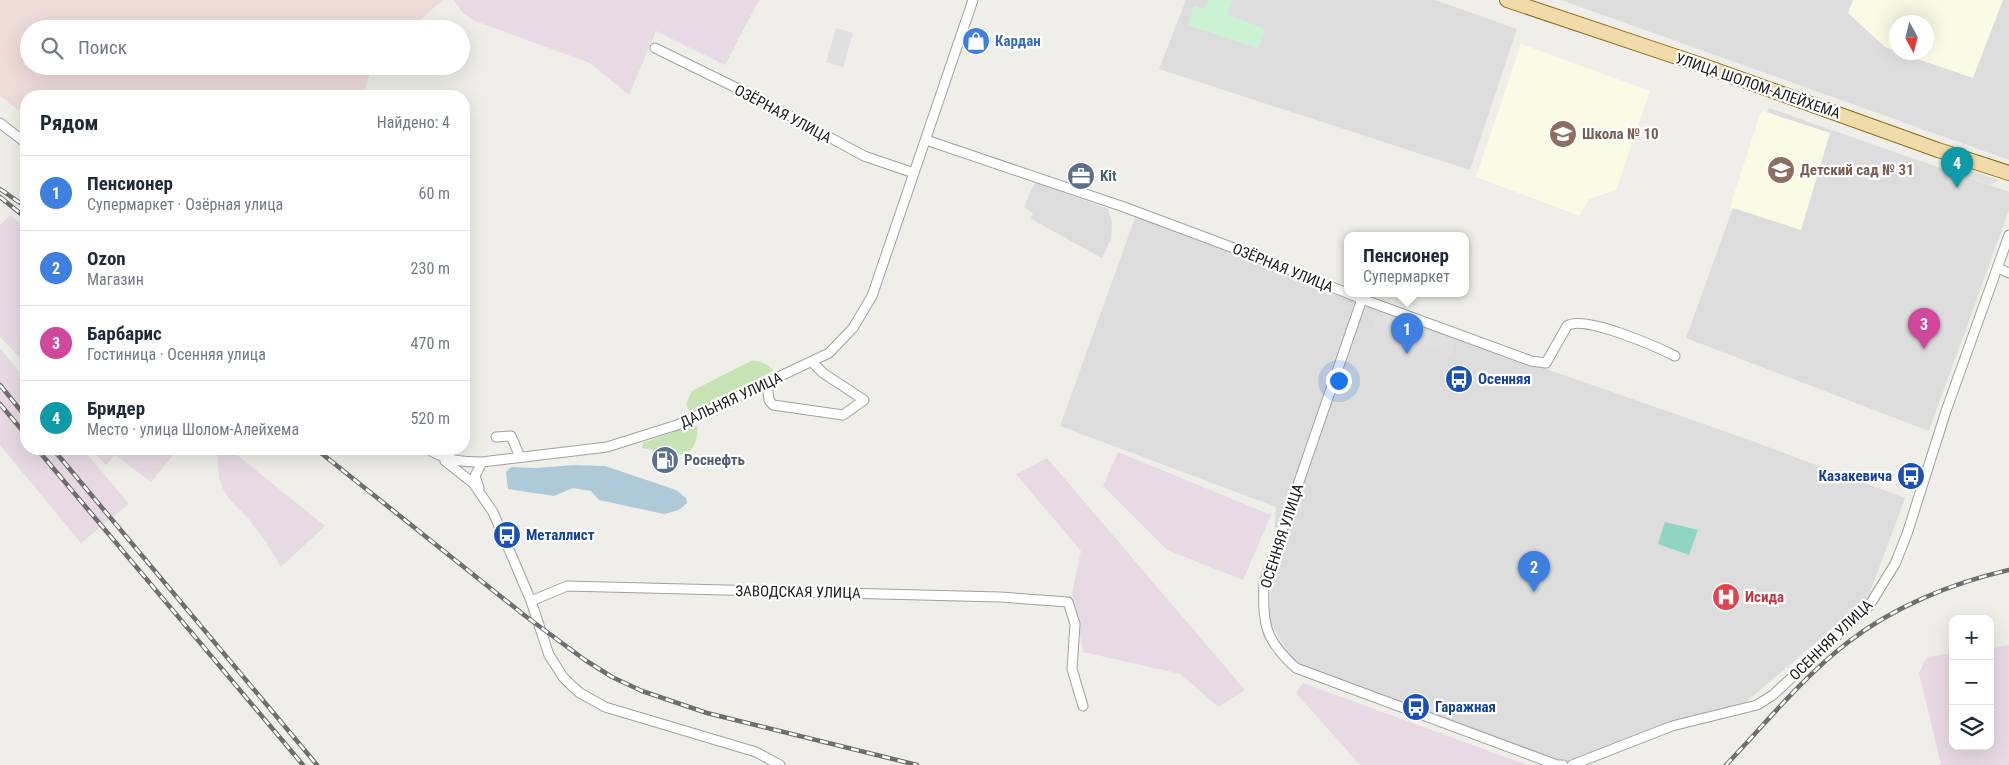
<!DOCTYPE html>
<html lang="ru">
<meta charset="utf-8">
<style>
body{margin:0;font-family:"Roboto Condensed",sans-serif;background:#f2f2f3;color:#1f2937}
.controls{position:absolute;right:15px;bottom:15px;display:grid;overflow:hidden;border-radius:10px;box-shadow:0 5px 20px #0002}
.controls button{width:45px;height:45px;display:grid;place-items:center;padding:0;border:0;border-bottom:1px solid #e0e1e3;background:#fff;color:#1f2937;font:25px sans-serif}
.compass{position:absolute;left:1889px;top:15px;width:45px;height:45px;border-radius:50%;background:#fff;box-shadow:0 5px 20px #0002;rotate:172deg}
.you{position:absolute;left:1338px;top:380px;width:18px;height:18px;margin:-12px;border:4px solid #fff;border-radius:50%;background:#1a73e8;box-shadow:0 0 0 8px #1a73e833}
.badge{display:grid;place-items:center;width:32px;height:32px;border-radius:50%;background:#d93025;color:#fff;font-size:16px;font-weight:700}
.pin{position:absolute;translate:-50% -41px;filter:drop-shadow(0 1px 2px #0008)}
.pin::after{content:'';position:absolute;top:26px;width:18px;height:15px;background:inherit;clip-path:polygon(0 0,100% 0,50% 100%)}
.popup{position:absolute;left:1344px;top:232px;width:125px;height:65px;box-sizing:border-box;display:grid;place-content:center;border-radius:10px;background:#fff;filter:drop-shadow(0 1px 4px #0005);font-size:16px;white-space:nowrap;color:#747a83}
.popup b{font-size:19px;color:#1f2937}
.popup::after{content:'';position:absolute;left:50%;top:100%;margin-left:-10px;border:10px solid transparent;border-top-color:#fff}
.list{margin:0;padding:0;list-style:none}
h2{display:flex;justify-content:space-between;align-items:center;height:65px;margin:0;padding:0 20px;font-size:21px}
h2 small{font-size:16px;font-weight:400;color:#747a83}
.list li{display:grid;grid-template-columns:32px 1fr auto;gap:15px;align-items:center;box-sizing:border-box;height:75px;padding:0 20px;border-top:1px solid #e0e1e3}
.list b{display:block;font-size:19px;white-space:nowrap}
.list p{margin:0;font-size:16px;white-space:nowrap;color:#747a83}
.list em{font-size:16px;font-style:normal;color:#747a83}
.icon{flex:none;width:28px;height:28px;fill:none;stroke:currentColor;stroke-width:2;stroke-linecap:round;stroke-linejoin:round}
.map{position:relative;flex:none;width:2009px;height:765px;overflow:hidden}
.search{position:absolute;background:#fff;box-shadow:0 5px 20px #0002;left:20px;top:20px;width:450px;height:55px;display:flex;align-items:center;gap:12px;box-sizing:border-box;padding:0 18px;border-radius:28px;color:#747a83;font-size:19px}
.panel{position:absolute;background:#fff;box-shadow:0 5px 20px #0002;left:20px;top:90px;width:450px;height:365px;border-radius:20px}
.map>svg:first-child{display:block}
.residential{fill:#dedddd;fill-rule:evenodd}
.commercial{fill:#eedcd9}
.industrial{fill:#e7dae4}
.education{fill:#f9fbe5}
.grass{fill:#c6e3b4}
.park{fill:#cbf3d3}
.pitch{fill:#90d4c2}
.parking{fill:#e0e0e0}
.water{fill:#aec9d7}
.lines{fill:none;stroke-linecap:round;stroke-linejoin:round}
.street-casing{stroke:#a1a1a1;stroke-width:11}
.primary-casing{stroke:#896f13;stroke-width:16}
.street{stroke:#fff;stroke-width:9}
.primary{stroke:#f1dbab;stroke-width:14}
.rail-casing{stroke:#6e6e6e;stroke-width:4.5}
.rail{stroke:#fff;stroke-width:2.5;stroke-dasharray:8;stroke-linecap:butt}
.labels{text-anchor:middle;stroke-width:4.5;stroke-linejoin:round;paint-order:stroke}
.shop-label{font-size:15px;font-weight:bold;fill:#366cbe;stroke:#fff;text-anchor:start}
.street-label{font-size:15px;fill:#202020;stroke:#fff}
.education-label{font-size:15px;font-weight:bold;fill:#785e54;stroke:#fff;text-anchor:start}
.service-label{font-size:15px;font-weight:bold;fill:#4e5e75;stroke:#fff;text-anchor:start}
.transit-label{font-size:15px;font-weight:bold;fill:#164399;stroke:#fff;text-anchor:start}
.health-label{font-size:15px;font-weight:bold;fill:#be3a42;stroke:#fff;text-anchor:start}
</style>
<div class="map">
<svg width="2009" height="765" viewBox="0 0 2009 765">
<rect width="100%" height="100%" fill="#efeee8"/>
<path class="residential" d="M1186,0H1435L1517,29L1470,170L1159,69Z
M1561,0H2009V160ZM1896,22H1926V52H1896Z
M1769,108L2009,192V210L1929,431L1686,338Z
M1035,182L1108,209L1112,222L1111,239L1102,258L1031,219L1033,213L1024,207Z
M1136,215L1363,305L1744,438L1905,498L1868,598L1745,703L1670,721L1565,764L1297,667L1269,621L1276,507L1060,426Z"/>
<path class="commercial" d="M0,0H443L409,29H29V66H372L363,96H26V116L0,96Z"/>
<path class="industrial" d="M454,0H759L725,65L656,31L629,95L590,63L475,21L463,13Z
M10,215L26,228V364L0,337V225Z
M0,348L26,380V449H83L129,504L81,543L0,445Z
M91,449H178L151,482L115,455L106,465Z
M217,449L232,451L325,526L281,567L266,542L248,518L230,500L223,489L219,478Z
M1118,452L1271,515L1243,580L1167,550L1103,486Z
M1047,458L1245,690L1218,707L1181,674L1083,652L1072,592L1081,551L1016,474Z
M2009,645V765H1941L1919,673L1927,657L1953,653V746H1990V648Z
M1303,683L1527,765H1360L1296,693Z"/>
<path class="education" d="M1853,0H2003L1973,78L1900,53L1926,52V22H1896V51L1885,47L1848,13Z
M1521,44L1650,91L1616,190L1589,199L1580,216L1476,177Z
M1763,111L1830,133L1801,230L1730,207L1760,114Z"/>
<path class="grass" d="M751,361C759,360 770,365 773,371L691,414L686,404L692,391Z
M694,424L697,426C699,437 694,452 682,455L642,448L643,443Z"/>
<path class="park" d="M1208,0H1233L1228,15L1265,29L1258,48L1188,25L1194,6L1205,9Z"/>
<path class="pitch" d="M1665,522L1698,530L1689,555L1658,544Z"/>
<path class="parking" d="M836,28L853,33L843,67L826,62Z
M1955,165L1999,180L1990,185L1951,171Z
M1379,311L1456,341L1451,355L1373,326Z"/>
<path class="water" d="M574,465L605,466L676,490L686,498L687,503L679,510L664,514L599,500L591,491L573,488L554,496L508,489L506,472L511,467L536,468Z"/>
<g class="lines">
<g class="street-casing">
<path id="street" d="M655,48L757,98L864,156L914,173
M0,123L26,143
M926,140L1124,207L1247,253L1362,299L1531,361L1546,363L1567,326C1583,314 1657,347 1675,356
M1998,268L2009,273
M1362,299L1264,583C1262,624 1265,640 1296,668L1557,765H1563
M767,383L769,400L773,405L843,415L864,400L823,373L812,362
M496,437L511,436L520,457
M431,451C449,461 463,462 482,462L607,447L677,425L829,353L853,328L872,296L973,0
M445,461L473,483L493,512L531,601L549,655L563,677L572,686L580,693L605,707L756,752L780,765
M479,488L475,476L482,462
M531,601L567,586L1000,597L1068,602L1075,624L1072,669L1083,706
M1572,765L1672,726L1757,705L1773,695L1869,606L1895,564L1907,534L1946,411L2009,235"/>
</g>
<g class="primary-casing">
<path id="primary" d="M1507,0L1704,66L1938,150L2009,173"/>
</g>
<use href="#street" class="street"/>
<use href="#primary" class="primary"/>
<g class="rail-casing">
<path id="rail" d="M0,189L26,207
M0,197L26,218
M0,385L26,417
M0,404L26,435
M37,449L303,765
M53,449L317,765
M316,449L524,615L585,660L612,677L642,691L707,713L917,765
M1726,765C1765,724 1802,678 1847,643C1893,607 1952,583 2009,570"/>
</g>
<use href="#rail" class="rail"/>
</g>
<defs>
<g id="shop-disc" transform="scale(1.4375)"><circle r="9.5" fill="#3f7fe0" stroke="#fff"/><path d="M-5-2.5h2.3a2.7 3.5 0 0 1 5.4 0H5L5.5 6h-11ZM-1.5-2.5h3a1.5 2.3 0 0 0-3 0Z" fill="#fff"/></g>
<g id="school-disc" transform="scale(1.4375)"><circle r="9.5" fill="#8d6e63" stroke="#fff"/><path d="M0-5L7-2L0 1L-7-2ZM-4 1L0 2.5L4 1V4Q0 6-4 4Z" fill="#fff"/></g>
<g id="office-disc" transform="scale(1.4375)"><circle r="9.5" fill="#5c6f8a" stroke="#fff"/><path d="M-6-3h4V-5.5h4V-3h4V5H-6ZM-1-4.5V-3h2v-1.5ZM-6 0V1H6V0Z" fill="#fff"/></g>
<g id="bus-disc" transform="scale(1.4375)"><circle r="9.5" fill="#1a4fb4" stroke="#fff"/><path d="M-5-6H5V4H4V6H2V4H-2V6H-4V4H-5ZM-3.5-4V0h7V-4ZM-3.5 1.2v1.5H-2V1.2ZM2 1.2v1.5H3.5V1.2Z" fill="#fff"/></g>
<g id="fuel-disc" transform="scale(1.4375)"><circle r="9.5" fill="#5c6f8a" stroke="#fff"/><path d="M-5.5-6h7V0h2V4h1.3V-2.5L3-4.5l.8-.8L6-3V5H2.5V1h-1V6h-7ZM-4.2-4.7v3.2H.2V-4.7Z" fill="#fff"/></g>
<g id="hospital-disc" transform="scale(1.4375)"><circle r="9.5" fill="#e0444e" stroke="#fff"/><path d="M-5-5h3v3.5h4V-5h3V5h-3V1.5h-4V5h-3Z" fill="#fff"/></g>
</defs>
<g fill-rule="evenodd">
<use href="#shop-disc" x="976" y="41"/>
<use href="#school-disc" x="1563" y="134"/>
<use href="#school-disc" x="1781" y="170"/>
<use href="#office-disc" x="1081" y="176"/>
<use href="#bus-disc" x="1459" y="379"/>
<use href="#fuel-disc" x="665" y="460"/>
<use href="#bus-disc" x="1911" y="476"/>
<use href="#bus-disc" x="507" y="535"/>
<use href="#hospital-disc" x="1726" y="597"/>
<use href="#bus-disc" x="1416" y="707"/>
</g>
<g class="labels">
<g class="shop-label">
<text x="995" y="46">Кардан</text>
</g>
<g class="street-label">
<text transform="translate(1758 86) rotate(19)" y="5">УЛИЦА ШОЛОМ-АЛЕЙХЕМА</text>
<text transform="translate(783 114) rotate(28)" y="5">ОЗЁРНАЯ УЛИЦА</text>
<text transform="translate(1283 268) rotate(22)" y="5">ОЗЁРНАЯ УЛИЦА</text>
<text transform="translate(731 400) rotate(-25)" y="5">ДАЛЬНЯЯ УЛИЦА</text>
<text transform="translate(1282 536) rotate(-72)" y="5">ОСЕННЯЯ УЛИЦА</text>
<text transform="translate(798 592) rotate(1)" y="5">ЗАВОДСКАЯ УЛИЦА</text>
<text transform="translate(1831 640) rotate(-44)" y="5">ОСЕННЯЯ УЛИЦА</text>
</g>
<g class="education-label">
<text x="1582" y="139">Школа № 10</text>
<text x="1800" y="175">Детский сад № 31</text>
</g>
<g class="service-label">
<text x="1100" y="181">Kit</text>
<text x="684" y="465">Роснефть</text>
</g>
<g class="transit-label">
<text x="1478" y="384">Осенняя</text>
<text x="1892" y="481" text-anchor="end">Казакевича</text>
<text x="526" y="540">Металлист</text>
<text x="1435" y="712">Гаражная</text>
</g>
<g class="health-label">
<text x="1745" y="602">Исида</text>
</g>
</g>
</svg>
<div class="controls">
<button>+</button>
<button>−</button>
<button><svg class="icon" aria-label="layers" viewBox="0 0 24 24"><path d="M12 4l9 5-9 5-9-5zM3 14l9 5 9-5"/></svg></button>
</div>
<svg class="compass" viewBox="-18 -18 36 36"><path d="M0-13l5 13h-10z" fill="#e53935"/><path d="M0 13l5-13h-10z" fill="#747a83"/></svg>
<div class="you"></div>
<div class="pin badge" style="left:1407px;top:354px;background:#3f7fe0">1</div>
<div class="popup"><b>Пенсионер</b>Супермаркет</div>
<div class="pin badge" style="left:1534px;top:592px;background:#3f7fe0">2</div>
<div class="pin badge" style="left:1924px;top:349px;background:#d1479c">3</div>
<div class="pin badge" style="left:1957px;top:188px;background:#0f9aa8">4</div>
<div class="search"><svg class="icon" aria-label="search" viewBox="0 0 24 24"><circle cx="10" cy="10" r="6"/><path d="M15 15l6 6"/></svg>Поиск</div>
<section class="panel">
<h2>Рядом<small>Найдено: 4</small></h2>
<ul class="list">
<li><span class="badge" style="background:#3f7fe0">1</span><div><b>Пенсионер</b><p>Супермаркет · Озёрная улица</p></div><em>60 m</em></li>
<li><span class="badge" style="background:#3f7fe0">2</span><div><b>Ozon</b><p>Магазин</p></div><em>230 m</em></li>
<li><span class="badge" style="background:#d1479c">3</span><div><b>Барбарис</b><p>Гостиница · Осенняя улица</p></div><em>470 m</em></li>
<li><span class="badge" style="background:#0f9aa8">4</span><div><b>Бридер</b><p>Место · улица Шолом-Алейхема</p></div><em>520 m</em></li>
</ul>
</section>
</div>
